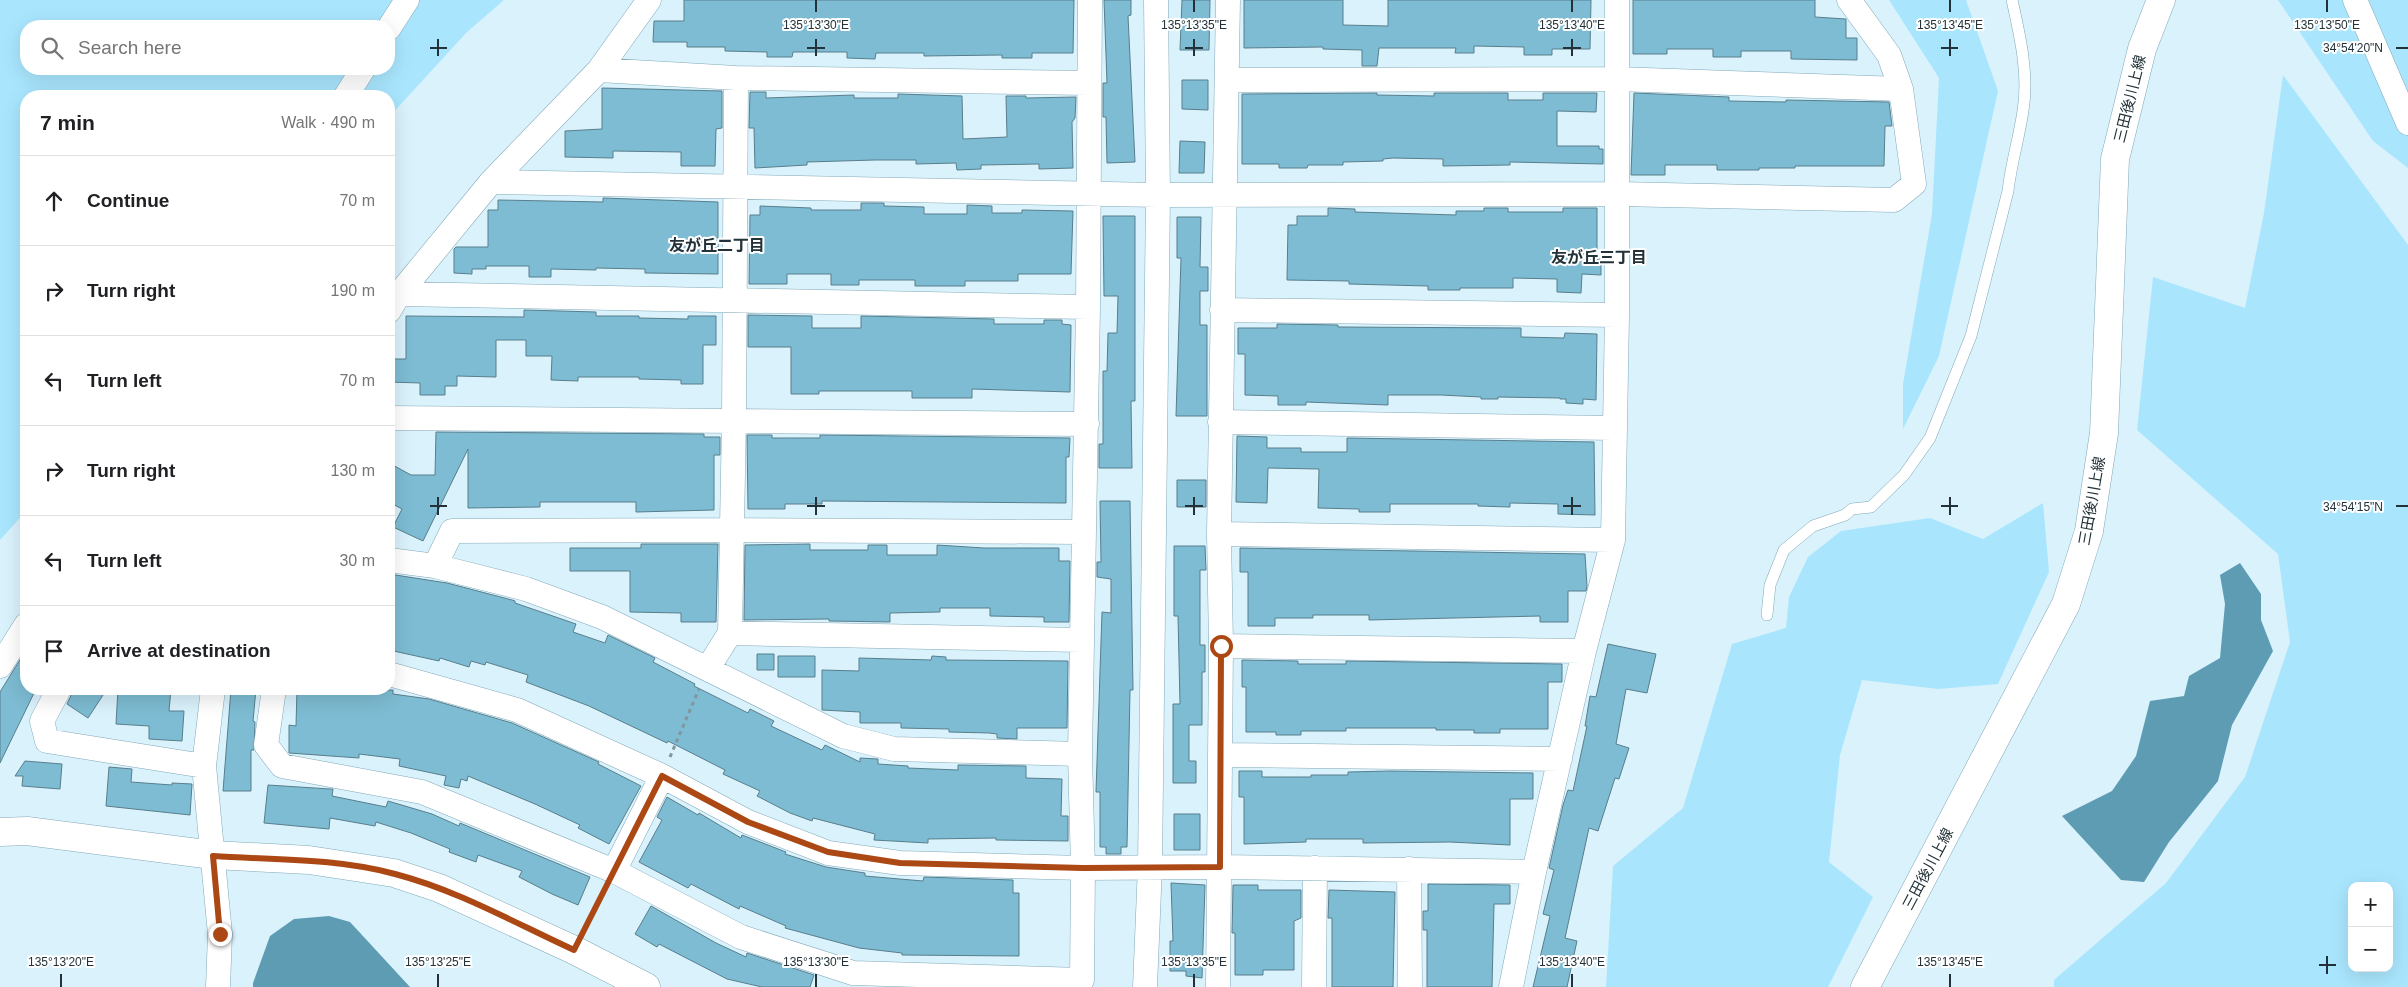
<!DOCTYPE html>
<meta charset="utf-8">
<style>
body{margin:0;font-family:Helvetica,"Noto Sans JP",sans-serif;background:#f6f6f6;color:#202124}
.controls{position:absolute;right:15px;bottom:15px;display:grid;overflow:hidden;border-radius:10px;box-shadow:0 5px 20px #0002}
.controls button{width:45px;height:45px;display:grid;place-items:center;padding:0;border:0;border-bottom:1px solid #e0e0e0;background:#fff;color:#202124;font:25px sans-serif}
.stop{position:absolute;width:15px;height:15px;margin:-11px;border:4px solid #ac4814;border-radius:50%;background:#fff}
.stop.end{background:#ac4814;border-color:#fff;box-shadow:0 1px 5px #0008}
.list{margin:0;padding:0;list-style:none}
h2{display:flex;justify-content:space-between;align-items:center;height:65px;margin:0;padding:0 20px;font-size:21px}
h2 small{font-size:16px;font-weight:400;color:#757577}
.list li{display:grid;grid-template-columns:32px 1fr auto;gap:15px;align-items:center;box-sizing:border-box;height:90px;padding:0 20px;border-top:1px solid #e0e0e0}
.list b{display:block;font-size:19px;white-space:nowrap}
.list em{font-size:16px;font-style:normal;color:#757577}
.icon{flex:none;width:28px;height:28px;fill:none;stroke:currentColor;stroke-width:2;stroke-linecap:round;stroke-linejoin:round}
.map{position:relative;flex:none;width:2408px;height:987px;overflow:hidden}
.search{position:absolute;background:#fff;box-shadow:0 5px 20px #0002;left:20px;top:20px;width:375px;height:55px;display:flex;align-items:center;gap:12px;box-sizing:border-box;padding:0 18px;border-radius:20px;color:#757577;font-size:19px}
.panel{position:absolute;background:#fff;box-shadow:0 5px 20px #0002;left:20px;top:90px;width:375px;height:605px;border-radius:20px}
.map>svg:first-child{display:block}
.green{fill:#a9e6fe;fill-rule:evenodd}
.water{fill:#5d9cb3}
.building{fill:#7dbcd3;stroke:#587e8c}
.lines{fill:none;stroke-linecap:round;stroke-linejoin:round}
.service-casing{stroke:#82a9b8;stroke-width:12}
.minor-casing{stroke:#82a9b8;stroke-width:25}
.tertiary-casing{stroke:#82a9b8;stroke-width:29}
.primary-casing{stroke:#82a9b8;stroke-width:29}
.path{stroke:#82969f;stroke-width:3;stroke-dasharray:4 4;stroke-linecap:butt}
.service{stroke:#fff;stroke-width:11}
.minor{stroke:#fff;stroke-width:24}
.tertiary{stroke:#fff;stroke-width:28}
.primary{stroke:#fff;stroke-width:28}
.route{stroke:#ac4814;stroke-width:6}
.ticks{fill:none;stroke:#223238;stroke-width:2}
.labels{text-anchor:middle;stroke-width:4;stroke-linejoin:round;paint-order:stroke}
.street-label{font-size:15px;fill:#223238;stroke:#fff}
.neighbourhood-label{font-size:16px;font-weight:bold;fill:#223238;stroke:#fff}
.ticks-label{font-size:12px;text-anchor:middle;fill:#223238;stroke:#fff;stroke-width:4;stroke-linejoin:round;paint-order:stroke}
</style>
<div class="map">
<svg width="2408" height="987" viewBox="0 0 2408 987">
<rect width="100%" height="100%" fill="#daf2fc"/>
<path class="green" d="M0,0H504L467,32L389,117V96H26V511L0,540ZM26,26H389V69H26Z
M1889,0H1966L1998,91L1939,356L1903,429V384L1932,214L1939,78Z
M2278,0H2408V168L2373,141Z
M2283,75L2408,245V987H2054V980L2166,883L2245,777L2290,642L2278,554L2137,430L2153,277L2245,308L2264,213ZM2352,886H2389V968H2352Z
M2043,503L2049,572L1998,684L1938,689L1862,680L1840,755L1829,862L1873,897L1828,987H1606L1613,866L1683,808L1732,644L1786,628L1789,597L1808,557L1841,531L1930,518L1983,539Z"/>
<path class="water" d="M2240,563L2261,594V620L2273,651L2232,725L2218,781L2169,842L2144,882L2121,880L2062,816L2112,791L2136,756L2150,701L2184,696L2189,676L2220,658L2225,604L2220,575Z
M329,916L350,922L410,987H253V983L270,936L294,919Z"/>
<path class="building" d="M684,0H1074L1073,53H1032V58H1002V55L924,56V53H876L875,59L847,58V52H793L792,57H767V52L725,51V47H687V42H653L654,21H684Z
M1104,0H1131V15L1128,16L1135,162L1107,163L1106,117H1103V83H1107Z
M1182,0H1210L1209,50H1180Z
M1244,0H1343V25L1388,26V0H1591L1590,49H1552V55H1524V47L1474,46V53H1455L1456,48H1379L1377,66H1362V50L1323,49V47L1244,48Z
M1633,0H1815V17L1846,19V38H1857V60L1791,59V51H1741V57H1713V49H1667V54H1633Z
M1182,80H1208V110L1182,109Z
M602,88L722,91V128L716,129L715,166H681V152L613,151V158L565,157V131L602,129Z
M750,92H766V98L854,95V98H898V94L962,96L963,139L1007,137L1006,96H1026V98L1076,97L1075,118L1072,122L1073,168L1039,169V164L981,165V169L957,170L956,163L916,164V160H875L807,162V165L755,168L754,128H749Z
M1377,93V95L1434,96V93H1508V100H1543V93H1597L1596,112L1557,111V146H1599V149H1603V164L1510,162V165L1443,166V159L1393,158L1383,159V161L1343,162V165H1308L1307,168H1279V164H1242V94Z
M1634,93L1729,97V101L1786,102V100L1889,102L1892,126H1885L1884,166H1795V168H1759V170H1717V165H1665V175H1631Z
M1180,141L1205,142L1204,173H1179Z
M603,198L718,202V274L645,273V269L596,268V270L551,269V277H529V266H486V269H472V274L454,273V249L456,247H488V210H498V200L603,202Z
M861,203H884V206L924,207V214H967V205L992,206V213H1022V210L1073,211L1071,274H1018V281H965V286H915V280H859V285H831V274H787V284H749L750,215H760V206L811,208V210H861Z
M1328,208L1355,209V212L1456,215V211H1484V208H1508V212H1563V208H1597V259H1601V275L1582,274L1581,293L1557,292V279L1513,278V288H1460V290H1428V286L1349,284V281L1287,280L1288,225H1297V216H1328Z
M1103,216H1135V401H1131L1132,468H1099V444H1103V371H1107L1108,333H1117L1118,296H1104Z
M1177,217H1201L1200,267H1208V291H1200V325H1207V416H1176L1181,258H1177Z
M524,310L596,312V316H639V318L688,319V316H716V345H703V384H681V380L639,379V377H578V381L551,380L552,356H526V340H496V377L457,376V386H445V395H420V383L389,382V359H406V316L524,317Z
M748,315L812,316V328H861V316L994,319V324H1044V320H1062V324L1071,325L1070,392L972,389V398H912V391H819V394H791V347H748Z
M1277,324L1338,325V327L1521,328V337L1564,338L1565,333L1597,334L1596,400L1583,399V404L1566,403V399H1560V398L1498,397V399H1481V397L1441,395H1388V405L1306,402V405H1278V396L1245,395V354H1238V328H1277Z
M436,432L704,434V437H720V455H714V510L636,512V502H540V507L468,508V449L423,541L393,527L402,509L389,502V463L411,475H435Z
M747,435H772V438H820V435L1070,438L1069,457H1066V503L822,501V504H785V509H748Z
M1237,436L1267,437V448H1301V452H1347V438L1594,442L1595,515L1558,514V504L1510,503V507L1478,506V504H1390V512H1359V509L1318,508L1319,469L1268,468L1267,503L1236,502Z
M1177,480H1206V507H1177Z
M1100,501H1130L1133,690H1130L1127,847H1121V854H1106V847H1100V792H1096L1102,612L1111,613V579L1097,577V562H1101Z
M641,544H718L716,622H681V613L630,612V571H570V548H641Z
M810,544V550H868V545H887V555H937V545L984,548H1059V561H1070L1069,622H1044V617L990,616V608H940V612L890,613V622L829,621V619L744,620L745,545Z
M1174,546H1205L1206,570H1200V645H1205V672H1202V725H1189V761H1196V783H1173V704H1180L1178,616H1174Z
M1240,548L1585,554L1587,586L1586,591H1568V622H1540V616L1369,620V615H1313V618H1275V626H1248V572H1240Z
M389,574L447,583L512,600L515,601V603L576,624L573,632L605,643L608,635L655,658L653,662L695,684L694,686L748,713L750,709L774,721L771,726L822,750L825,745L860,762V758L878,759V764L908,766V768L958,770V765L1026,766V778L1062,779L1061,816H1068V841L996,840V838L928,839V843L874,840L875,834L813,818L812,821L790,813L757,796L760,791L723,774L725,770L668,741L667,743L589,706L526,682L528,675L486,662L485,665L471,661L469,667L440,658L439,661L389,650Z
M1608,644L1656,654L1647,693L1626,689L1616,744L1629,748L1619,779L1615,778L1598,831L1589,828L1565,938L1577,941L1567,987H1533L1550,916L1543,914L1554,870L1549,868L1563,805L1568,790L1573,791L1587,726H1585L1590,696L1596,697Z
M26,650V689H36L0,763V692Z
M757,654H774V670H757Z
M778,656H815V677H778Z
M932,656L946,657V660L1068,661L1067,728H1017V739L997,738V734L989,733L949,732V729L901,728V723H860V712L822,710V670L859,671V658L931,660Z
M1242,660L1298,661V664H1346V661L1562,664V682H1548V729H1500V733H1474V730H1436V728H1346V731H1301V735H1276V732H1246V687H1242Z
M74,689H107L88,718L67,704Z
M118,689H171L169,711H184L182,741L149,739V726L116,724Z
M231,689H256L253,721L255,722L254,750H251V791H223Z
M297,689L393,690V694L429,699L512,723L599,762L598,764L641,786L609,844L578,828L580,825L535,804L468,776L467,781L461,779L459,788L444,785L446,776L399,766L400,759L359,754V758L289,753V725L296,726Z
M25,761L62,764L60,789L22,786L23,776H15Z
M109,767L132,769L131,782L172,785V783L192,784L190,815L106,806Z
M1239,771H1262V777H1311V775H1348V772L1390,771L1533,773V799H1510V845L1450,842L1363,843V839H1306V842L1244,844V797H1239Z
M268,785L330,789H333L332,796L386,807L388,801L432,814L459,826L460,823L590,877L578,905L552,894L519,877L522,871L478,855L476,862L449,852L450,849L411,833L376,822L375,826L330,818L329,829L264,823Z
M667,797L698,815L699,813L741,838L742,835L786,852L785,854L826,867L865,873V876L923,881L924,877L1013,880V893H1019V956L902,955V953L859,948L785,928L786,926L740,906L739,909L691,884L688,888L639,862L662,820L657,817Z
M1174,814H1200V850H1174Z
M1171,883L1205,885L1202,978L1186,976V971H1170V941H1173Z
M1428,884L1510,885V904H1494L1492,987H1427V930H1423V911H1428Z
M1233,885H1258V890H1301V918L1294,921V970H1263V975H1235V933H1232Z
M1329,890L1395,892L1393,987H1332V918H1328Z
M651,906L716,943L746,957L747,953L814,975L810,987H762L727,979L659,944L657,947L635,934Z"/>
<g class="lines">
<g class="service-casing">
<path id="service" d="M1767,615L1770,585L1784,550L1813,526L1845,515L1852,509L1871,507L1904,475L1930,438L1971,336L2008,191C2011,164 2019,138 2023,111C2029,74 2020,36 2012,0"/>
</g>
<g class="minor-casing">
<path id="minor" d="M2355,0L2408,123
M389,28L407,0
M599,70L736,78L1089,83
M1227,80L1617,79L1901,89
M346,96L363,69
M491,182L1158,195L1618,194L1894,200L1914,184L1901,89L1889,55L1849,0
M399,294L1088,307
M1222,310L1617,315
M389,311L399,294L491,182L599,70L649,0
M389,418L1087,424
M1220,422L1614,428
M1219,534L1613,540
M389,560L435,566L526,589L602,617L843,736L894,749L1080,754
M435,566L452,531L732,530L1083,532
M730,633L1082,640
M1221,646L1584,651
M0,666L26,625
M708,668L730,633L734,420L736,78
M389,674L517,710L662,776L748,822L828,853L900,863L1083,868L1220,867L1534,872
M59,689L42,721L47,741L204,766
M213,689L204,766L220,934L218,987
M274,689L266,745L282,766L422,792L614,871L741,937L853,973L1082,980L1083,868L1080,754L1088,307L1090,0
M1221,755L1560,759
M1409,869L1410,987
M614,871L662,776
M1145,987L1150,866L1158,195L1156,0
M1218,987L1221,646L1219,534L1228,0
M1314,987L1315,868
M1511,987L1534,872L1584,651L1613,540L1617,315V0"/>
</g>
<g class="tertiary-casing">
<path id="tertiary" d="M0,832L27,831L213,855L309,860L394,873L439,888L574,950L646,987"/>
</g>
<g class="primary-casing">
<path id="primary" d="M1865,987L2066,604L2089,531L2104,433L2115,159L2142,49L2161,0"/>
</g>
<path class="path" d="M670,757L699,689
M584,929L604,890"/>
<use href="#service" class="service"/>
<use href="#minor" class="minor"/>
<use href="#tertiary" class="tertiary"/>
<use href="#primary" class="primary"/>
</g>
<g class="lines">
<path class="route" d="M220,934L213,856C273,860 336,858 395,874C457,890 515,923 574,950L662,776L748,822L828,852L900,863L1083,868L1220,867L1221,646"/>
</g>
<path class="ticks" d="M816,0V12M1194,0V12M1572,0V12M1950,0V12M2327,0V12M438,39V56M816,39V56M1194,39V56M1572,39V56M1950,39V56M430,48H447M807,48H825M1185,48H1203M1563,48H1581M1941,48H1958M2396,48H2408M438,497V515M816,497V515M1194,497V515M1572,497V515M1950,497V515M430,506H447M807,506H825M1185,506H1203M1563,506H1581M1941,506H1958M2396,506H2408M2327,956V974M2319,965H2336M61,974V987M438,974V987M816,974V987M1194,974V987M1572,974V987M1950,974V987"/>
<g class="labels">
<g class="street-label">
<text transform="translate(2130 99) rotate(-76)" y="5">三田後川上線</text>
<text transform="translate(2092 501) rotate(-80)" y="5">三田後川上線</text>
<text transform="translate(1928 869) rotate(-62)" y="5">三田後川上線</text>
</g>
<g class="neighbourhood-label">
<text x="717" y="251">友が丘二丁目</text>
<text x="1599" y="263">友が丘三丁目</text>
</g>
</g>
<g class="ticks-label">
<text x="816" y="29">135°13'30"E</text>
<text x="1194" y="29">135°13'35"E</text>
<text x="1572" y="29">135°13'40"E</text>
<text x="1950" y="29">135°13'45"E</text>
<text x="2327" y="29">135°13'50"E</text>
<text x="2353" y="52">34°54'20"N</text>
<text x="2353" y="511">34°54'15"N</text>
<text x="61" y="966">135°13'20"E</text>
<text x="438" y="966">135°13'25"E</text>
<text x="816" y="966">135°13'30"E</text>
<text x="1194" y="966">135°13'35"E</text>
<text x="1572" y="966">135°13'40"E</text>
<text x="1950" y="966">135°13'45"E</text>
</g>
</svg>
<div class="controls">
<button>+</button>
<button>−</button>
</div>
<div class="stop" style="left:1221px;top:646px"></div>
<div class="stop end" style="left:220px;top:934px"></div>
<div class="search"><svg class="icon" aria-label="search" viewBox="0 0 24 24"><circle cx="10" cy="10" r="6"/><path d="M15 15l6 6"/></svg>Search here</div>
<section class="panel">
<h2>7 min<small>Walk · 490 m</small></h2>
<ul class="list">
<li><svg class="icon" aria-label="ahead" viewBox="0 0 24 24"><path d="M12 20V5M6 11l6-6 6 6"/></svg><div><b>Continue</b></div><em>70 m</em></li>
<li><svg class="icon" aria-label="right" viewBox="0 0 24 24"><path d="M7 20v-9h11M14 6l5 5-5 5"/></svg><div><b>Turn right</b></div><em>190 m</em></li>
<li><svg class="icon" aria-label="left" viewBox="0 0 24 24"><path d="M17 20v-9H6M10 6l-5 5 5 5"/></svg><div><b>Turn left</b></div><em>70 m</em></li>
<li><svg class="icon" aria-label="right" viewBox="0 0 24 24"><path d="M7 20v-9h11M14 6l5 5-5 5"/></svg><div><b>Turn right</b></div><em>130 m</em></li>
<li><svg class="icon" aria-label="left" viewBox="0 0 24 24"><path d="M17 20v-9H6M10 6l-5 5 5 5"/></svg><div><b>Turn left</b></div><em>30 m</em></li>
<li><svg class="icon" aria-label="arrive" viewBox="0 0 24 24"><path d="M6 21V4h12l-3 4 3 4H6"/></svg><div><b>Arrive at destination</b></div></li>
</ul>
</section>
</div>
